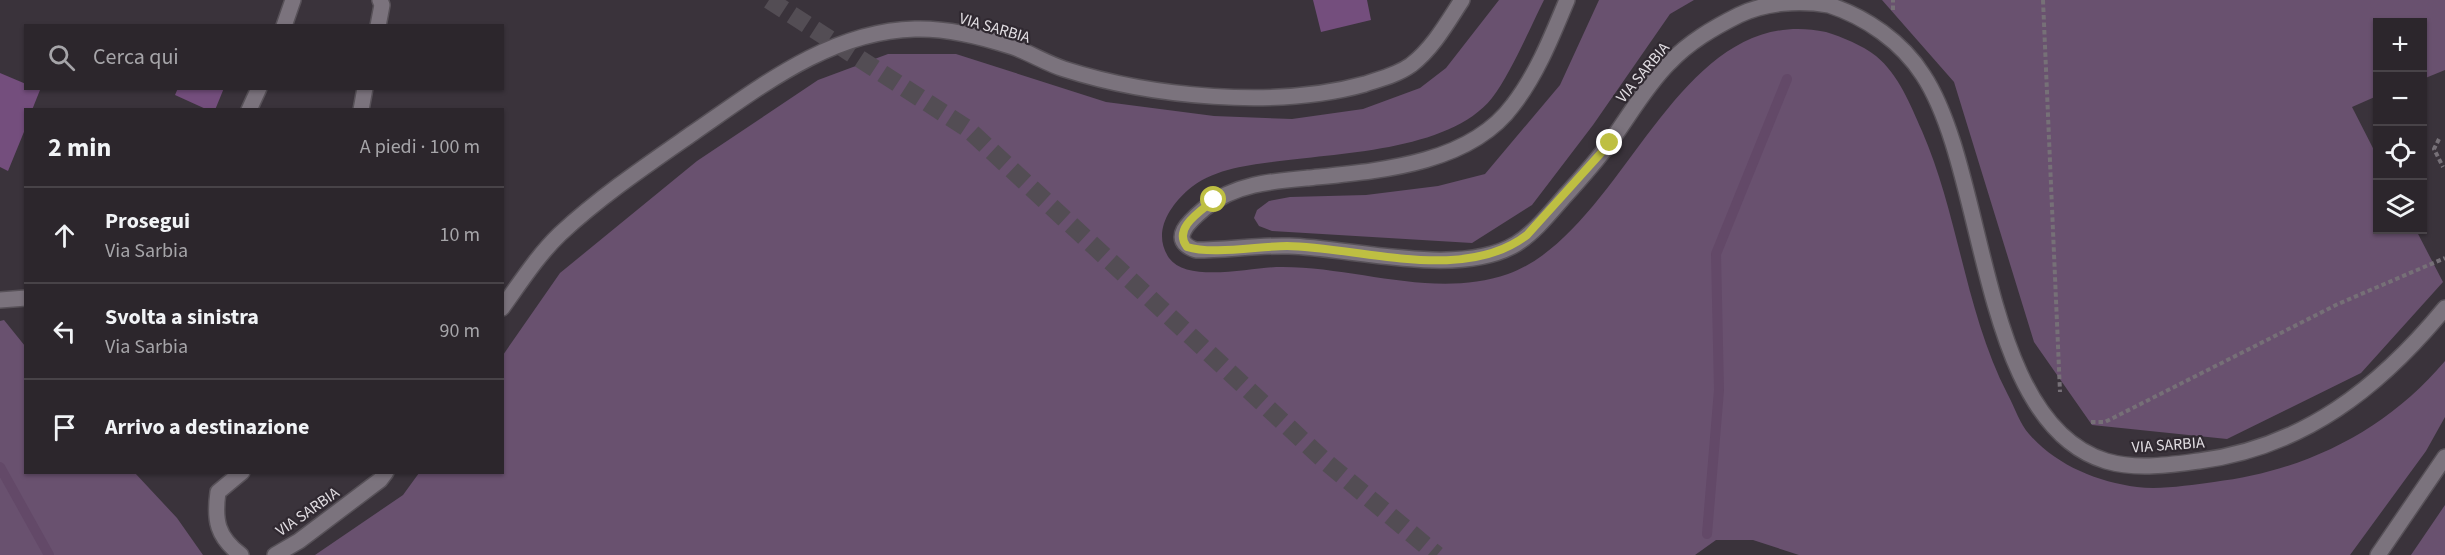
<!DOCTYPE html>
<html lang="it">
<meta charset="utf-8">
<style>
body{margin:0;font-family:"Source Sans 3",sans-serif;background:#383238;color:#f1f3f6}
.controls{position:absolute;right:18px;top:18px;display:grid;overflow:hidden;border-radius:0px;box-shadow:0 2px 4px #0004}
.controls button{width:54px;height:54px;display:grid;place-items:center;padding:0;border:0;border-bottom:2px solid #484348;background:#2c262c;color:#f1f3f6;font:30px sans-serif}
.stop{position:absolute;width:18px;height:18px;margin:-14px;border:4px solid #bebf42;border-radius:50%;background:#fff}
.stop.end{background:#bebf42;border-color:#fff;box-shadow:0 2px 6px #0008}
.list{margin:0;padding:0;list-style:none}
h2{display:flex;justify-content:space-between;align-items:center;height:78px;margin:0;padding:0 24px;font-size:26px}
h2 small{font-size:20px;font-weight:400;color:#a6a5a9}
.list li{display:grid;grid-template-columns:39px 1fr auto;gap:18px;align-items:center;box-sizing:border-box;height:96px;padding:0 24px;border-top:2px solid #484348}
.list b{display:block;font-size:22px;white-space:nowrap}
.list p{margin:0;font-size:20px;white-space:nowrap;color:#a6a5a9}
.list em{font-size:20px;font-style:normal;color:#a6a5a9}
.icon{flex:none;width:33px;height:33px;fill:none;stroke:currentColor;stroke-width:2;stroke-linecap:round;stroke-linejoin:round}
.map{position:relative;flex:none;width:2445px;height:555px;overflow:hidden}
.search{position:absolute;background:#2c262c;box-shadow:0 2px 4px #0004;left:24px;top:24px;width:480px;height:66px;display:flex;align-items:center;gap:15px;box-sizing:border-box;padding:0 21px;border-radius:0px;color:#a6a5a9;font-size:22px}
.panel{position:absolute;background:#2c262c;box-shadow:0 2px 4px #0004;left:24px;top:108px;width:480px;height:366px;border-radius:0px}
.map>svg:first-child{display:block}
.green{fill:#69516f}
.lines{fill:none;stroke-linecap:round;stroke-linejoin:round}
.stream{stroke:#634968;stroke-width:10}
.building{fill:#744e7d}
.highway-tunnel{stroke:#534d54;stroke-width:18;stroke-dasharray:18 9;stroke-linecap:butt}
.secondary-casing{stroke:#575158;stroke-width:18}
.path{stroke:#767077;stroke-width:4;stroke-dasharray:4.5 3;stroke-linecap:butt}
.secondary{stroke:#7b737d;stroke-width:15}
.route{stroke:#bebf42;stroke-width:8}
.labels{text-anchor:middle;stroke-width:4.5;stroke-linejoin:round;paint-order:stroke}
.street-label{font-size:16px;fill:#e2dee3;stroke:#302931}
</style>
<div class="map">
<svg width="2445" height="555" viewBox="0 0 2445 555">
<rect width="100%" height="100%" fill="#3a333b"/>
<path class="green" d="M1499,0H1544C1530,28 1510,75 1492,98C1449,152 1334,153 1272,162C1243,166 1211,170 1188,190C1169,207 1152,233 1169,258C1187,283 1249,268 1276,267C1353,265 1432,300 1508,274C1627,231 1675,0 1826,32C1842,37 1862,45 1876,56C1899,75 1910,104 1922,131C1959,216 1965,312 2008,395C2015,408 2020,424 2029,434C2056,465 2097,482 2137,487C2161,490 2190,485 2214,482C2305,471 2386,431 2445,361V417L2426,451L2350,555H1799L1753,540H1716L1695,555H315L403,495L419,473L502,472L503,355L560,273L697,161L818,80L888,54H956L1106,102L1214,116L1292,119L1363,109L1420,88L1446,68Z
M1599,0H1694L1670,14L1593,125L1532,205L1472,243L1272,231L1259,226L1254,218L1257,210L1269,201L1290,197L1366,195L1438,186L1485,174L1560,85Z
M1882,0H2445V70L2423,79L2422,22H2378L2377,96L2352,107L2377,156L2378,230H2416L2443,282L2361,373L2227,439L2092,425L2034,342L1954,82Z
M4,320L25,346L26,472L135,473L177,518L203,555H0V321Z
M2445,505V555H2411Z"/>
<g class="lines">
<path class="stream" d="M0,467L49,555
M1707,534L1719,390L1716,254L1787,79"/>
</g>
<path class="building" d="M1313,0H1367L1371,20L1321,32Z
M0,73L26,84V88L40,90L32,110H26V127L8,171L0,167Z
M178,88H224L215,110H208L175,95Z"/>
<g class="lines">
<path class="highway-tunnel" d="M769,0L968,129L1326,462L1437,555"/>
<g class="secondary-casing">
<path id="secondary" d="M1567,0C1552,36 1537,74 1513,105C1469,165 1377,171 1308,178C1273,181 1234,184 1205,208C1192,219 1166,240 1196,250C1227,250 1258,245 1289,246C1353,248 1460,278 1516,244C1534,233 1550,213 1564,197C1581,178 1599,159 1613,138C1631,113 1647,85 1669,63C1689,42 1713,28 1739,15C1766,2 1800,0 1829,5C1866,17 1902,42 1923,75C1988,173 1979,423 2106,461C2137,470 2168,465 2199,461C2304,447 2379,388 2445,308
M284,26L293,0
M378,26L382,5L380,0
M249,110L259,88
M361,110L365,88
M0,300L26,298
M502,308C520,283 538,255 560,234C601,196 647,165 693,133C760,87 830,31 915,29C947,28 983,37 1013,47C1030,53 1046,63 1064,69C1151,97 1276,109 1365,84C1380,79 1397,75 1411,65C1433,48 1447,23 1462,0
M241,555C217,537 214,520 218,492L242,472
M275,555L299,541L380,480L386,472
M2378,555L2445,457"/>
</g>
<path class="path" d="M2043,0L2060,392
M1893,10V0
M2439,139L2434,149L2443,167
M2091,422H2105L2338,304L2445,258"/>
<use href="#secondary" class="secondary"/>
</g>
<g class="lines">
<path class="route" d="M1214,200C1201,211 1172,228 1187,247C1212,255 1259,246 1287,246C1360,247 1464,284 1527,235L1610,143"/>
</g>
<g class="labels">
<g class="street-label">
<text transform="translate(995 27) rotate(16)" y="6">VIA SARBIA</text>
<text transform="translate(1642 72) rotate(-50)" y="6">VIA SARBIA</text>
<text transform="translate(2168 444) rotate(-4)" y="6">VIA SARBIA</text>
<text transform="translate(307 511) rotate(-35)" y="6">VIA SARBIA</text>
</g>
</g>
</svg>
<div class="controls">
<button>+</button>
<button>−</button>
<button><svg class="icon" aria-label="locate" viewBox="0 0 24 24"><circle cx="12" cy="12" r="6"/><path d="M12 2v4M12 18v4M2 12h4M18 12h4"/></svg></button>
<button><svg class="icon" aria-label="layers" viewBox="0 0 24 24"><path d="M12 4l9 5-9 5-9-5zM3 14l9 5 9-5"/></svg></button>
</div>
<div class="stop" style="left:1214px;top:200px"></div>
<div class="stop end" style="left:1610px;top:143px"></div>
<div class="search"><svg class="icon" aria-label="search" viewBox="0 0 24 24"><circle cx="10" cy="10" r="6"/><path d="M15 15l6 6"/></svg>Cerca qui</div>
<section class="panel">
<h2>2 min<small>A piedi · 100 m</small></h2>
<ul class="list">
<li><svg class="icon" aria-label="ahead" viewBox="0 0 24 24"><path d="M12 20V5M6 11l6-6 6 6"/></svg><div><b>Prosegui</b><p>Via Sarbia</p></div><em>10 m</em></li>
<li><svg class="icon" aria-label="left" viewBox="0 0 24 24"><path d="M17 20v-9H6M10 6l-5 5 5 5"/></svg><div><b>Svolta a sinistra</b><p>Via Sarbia</p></div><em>90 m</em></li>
<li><svg class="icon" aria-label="arrive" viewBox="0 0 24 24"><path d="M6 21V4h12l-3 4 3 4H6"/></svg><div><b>Arrivo a destinazione</b></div></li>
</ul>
</section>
</div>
